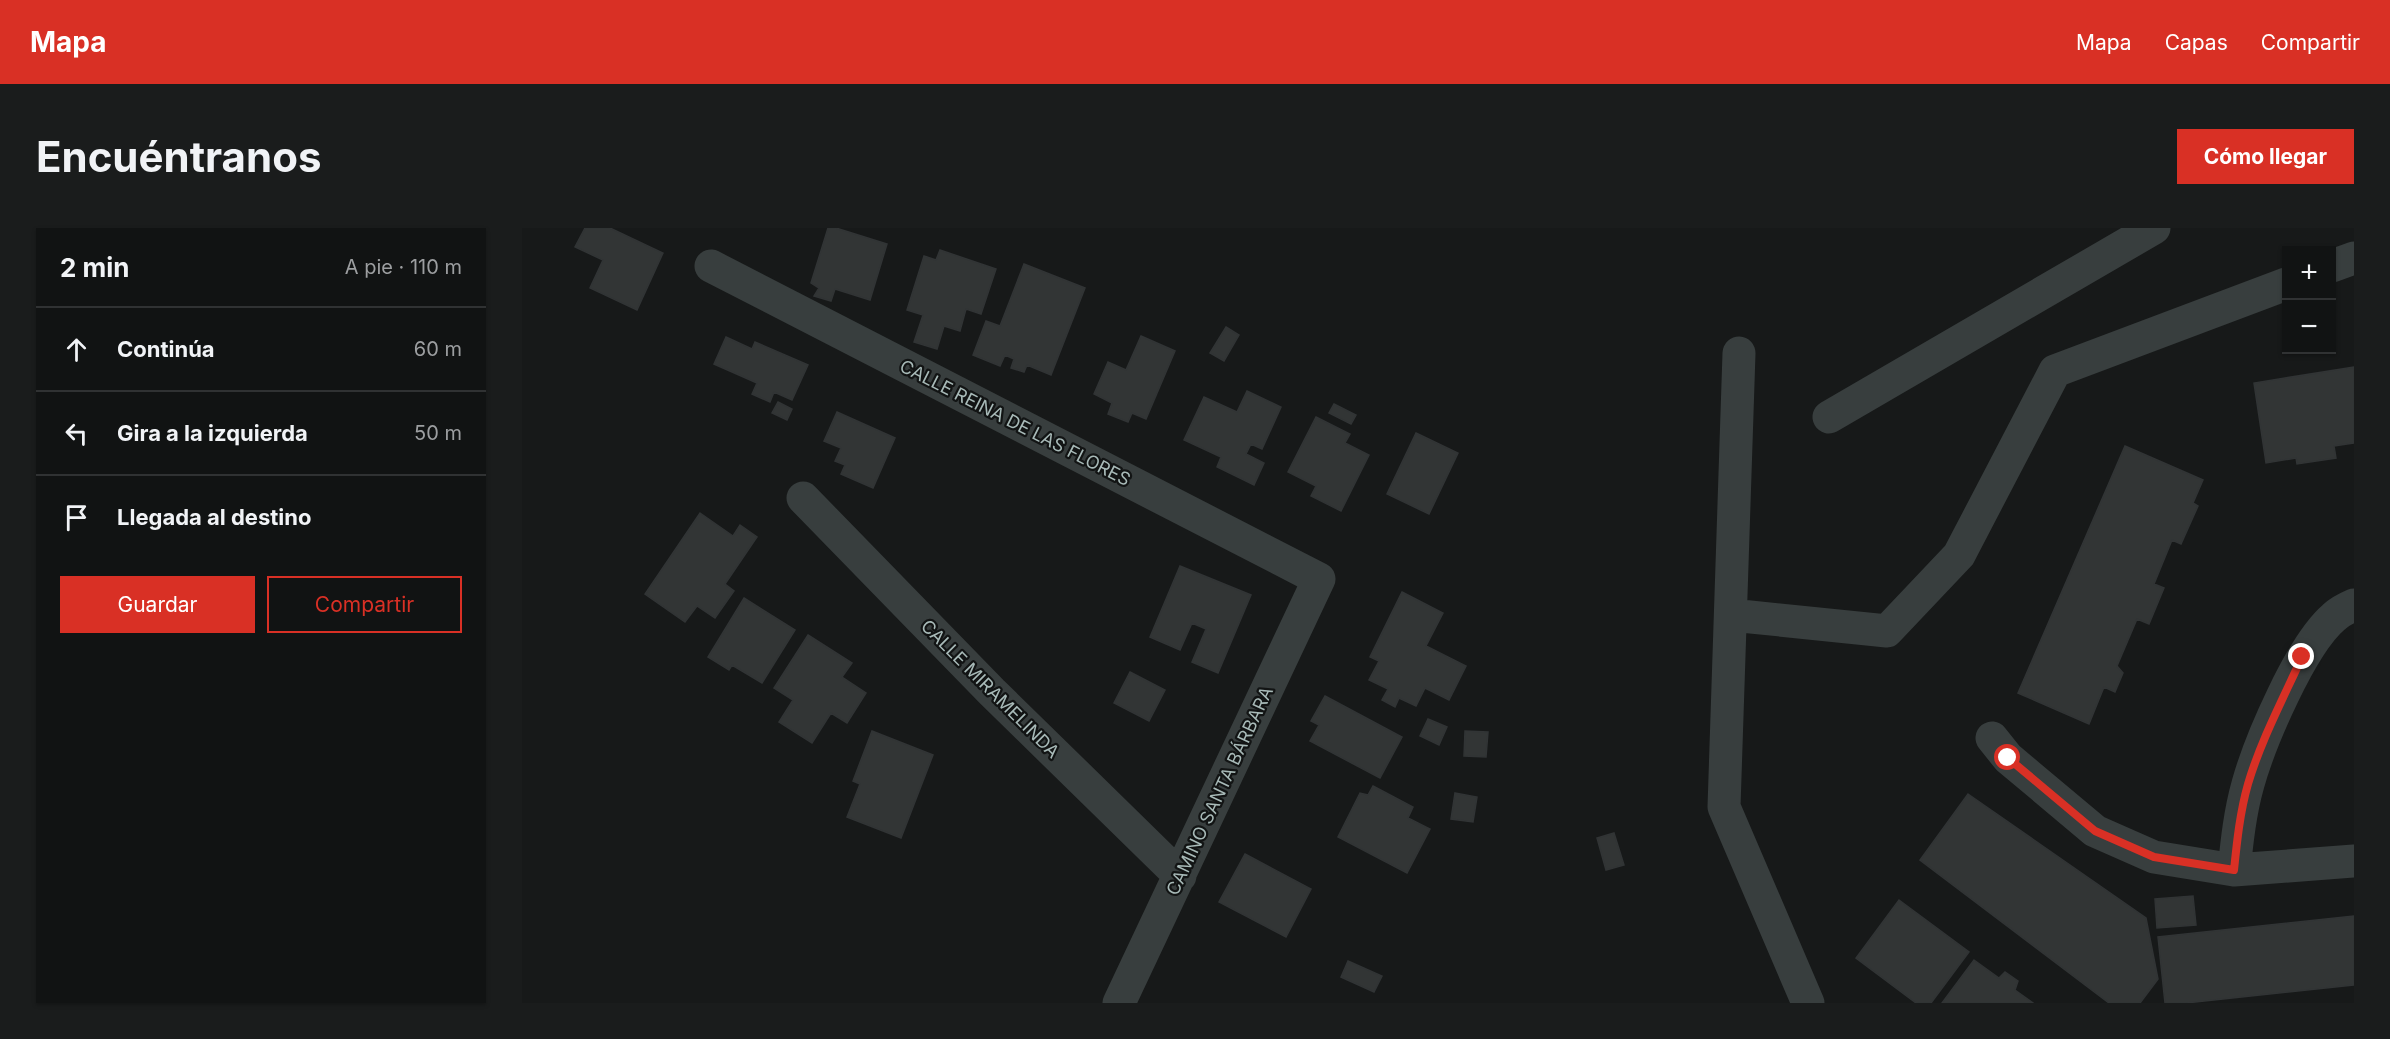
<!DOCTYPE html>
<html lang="es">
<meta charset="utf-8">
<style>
body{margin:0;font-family:Inter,sans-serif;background:#1a1c1c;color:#f1f3f6}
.controls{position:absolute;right:18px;top:18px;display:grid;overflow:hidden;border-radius:0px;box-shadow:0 2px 4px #0004}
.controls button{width:54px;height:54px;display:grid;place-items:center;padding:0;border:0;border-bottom:2px solid #303233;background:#111313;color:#f1f3f6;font:30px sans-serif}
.stop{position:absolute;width:18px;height:18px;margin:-14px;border:4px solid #d93025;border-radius:50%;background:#fff}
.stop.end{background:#d93025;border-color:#fff;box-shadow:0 2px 6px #0008}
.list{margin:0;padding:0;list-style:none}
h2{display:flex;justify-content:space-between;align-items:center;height:78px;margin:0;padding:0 24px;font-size:26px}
h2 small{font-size:20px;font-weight:400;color:#9c9ea0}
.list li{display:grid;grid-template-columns:39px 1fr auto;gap:18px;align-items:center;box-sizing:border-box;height:84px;padding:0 24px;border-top:2px solid #303233}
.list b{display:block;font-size:22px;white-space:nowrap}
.list em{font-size:20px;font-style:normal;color:#9c9ea0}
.actions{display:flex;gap:12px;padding:18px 24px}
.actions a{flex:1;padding:14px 0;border:2px solid #d93025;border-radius:0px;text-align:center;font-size:21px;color:#d93025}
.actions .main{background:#d93025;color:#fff}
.icon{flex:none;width:33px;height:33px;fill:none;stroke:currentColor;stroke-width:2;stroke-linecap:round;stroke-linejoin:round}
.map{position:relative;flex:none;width:1832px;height:775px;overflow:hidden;border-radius:0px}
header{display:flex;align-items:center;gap:36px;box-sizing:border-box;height:84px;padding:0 30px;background:#d93025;color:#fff}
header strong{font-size:28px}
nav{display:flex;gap:33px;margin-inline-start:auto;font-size:21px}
.intro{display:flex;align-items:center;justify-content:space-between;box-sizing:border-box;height:144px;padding:0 36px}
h1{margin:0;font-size:42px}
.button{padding:15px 27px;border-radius:0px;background:#d93025;color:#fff;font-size:21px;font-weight:700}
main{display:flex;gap:36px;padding:0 36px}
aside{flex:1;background:#111313;border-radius:0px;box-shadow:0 2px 4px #0004}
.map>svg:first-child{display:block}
.building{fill:#323535;stroke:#313435;stroke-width:1.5}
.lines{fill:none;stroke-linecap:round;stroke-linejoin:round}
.minor{stroke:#383e3e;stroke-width:33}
.route{stroke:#d93025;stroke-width:8}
.labels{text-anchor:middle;stroke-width:4.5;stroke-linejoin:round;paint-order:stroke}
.street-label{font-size:18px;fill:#a8bab8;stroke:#121414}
</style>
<header>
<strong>Mapa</strong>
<nav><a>Mapa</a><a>Capas</a><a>Compartir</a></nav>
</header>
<div class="intro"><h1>Encuéntranos</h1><a class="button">Cómo llegar</a></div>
<main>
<aside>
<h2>2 min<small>A pie · 110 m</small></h2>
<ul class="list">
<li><svg class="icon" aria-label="ahead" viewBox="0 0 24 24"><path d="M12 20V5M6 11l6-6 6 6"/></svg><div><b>Continúa</b></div><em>60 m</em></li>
<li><svg class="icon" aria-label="left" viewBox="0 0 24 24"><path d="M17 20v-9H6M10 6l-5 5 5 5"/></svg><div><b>Gira a la izquierda</b></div><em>50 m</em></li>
<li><svg class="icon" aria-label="arrive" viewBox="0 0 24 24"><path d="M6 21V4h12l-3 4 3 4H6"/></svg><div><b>Llegada al destino</b></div></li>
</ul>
<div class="actions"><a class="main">Guardar</a><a>Compartir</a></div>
</aside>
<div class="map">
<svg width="1832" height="775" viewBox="0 0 1832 775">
<rect width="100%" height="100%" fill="#171919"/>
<path class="building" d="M63,0H88L141,25L115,82L68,60L81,32L53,19Z
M306,0H314L365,16L348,72L313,61L309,73L292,68L297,60L289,55Z
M418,22L474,41L459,86L444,81L438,103L422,98L415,121L392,114L401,87L385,82L402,28L414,32Z
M502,36L563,60L529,147L505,137L502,144L489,140L492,131L483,127L478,138L451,127L464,93L478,98Z
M704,99L717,107L702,133L688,125Z
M619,108L653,123L624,191L610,185L606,194L586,186L590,175L572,166L586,134L604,142Z
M204,109L230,121L233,114L286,137L270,172L252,164L248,174L230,166L235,155L192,136Z
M1832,139V215L1812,218L1814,230L1775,236L1774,230L1744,235L1732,155Z
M725,163L759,179L740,221L729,216L724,226L742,235L732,257L695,239L699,229L662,212L682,169L715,184Z
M256,174L270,181L265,192L250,185Z
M812,176L834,187L829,196L807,185Z
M315,184L373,210L351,260L319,246L323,237L313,233L319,220L302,213Z
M794,189L828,206L823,215L847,227L819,283L789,268L794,258L766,244Z
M894,205L936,225L907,286L865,266Z
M1603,218L1681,252L1671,275L1676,278L1659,316L1650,312L1632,356L1642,360L1627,396L1615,391L1595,438L1601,445L1593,464L1582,459L1567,496L1496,465Z
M178,285L211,308L218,297L235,309L203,356L212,363L193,390L175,378L163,394L123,366Z
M658,338L729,367L696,445L670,434L684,401L670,395L658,422L628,409Z
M880,364L921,385L904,418L944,438L927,472L903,460L894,478L877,470L873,479L860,472L866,461L847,452L857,433L848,429Z
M222,370L273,402L240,455L210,437L207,442L186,429Z
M286,407L330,435L320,449L344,465L325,495L309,485L290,515L257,494L271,472L252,460Z
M608,444L643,462L627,493L592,475Z
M803,468L880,509L858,550L788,513L797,497L789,493Z
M906,491L925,499L917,517L898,508Z
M350,503L411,527L379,610L325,589L338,556L331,553Z
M943,503L966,504L964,529L942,528Z
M851,558L891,579L886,590L908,601L885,645L816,609L838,565L846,567Z
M933,565L955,569L951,594L929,591Z
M1446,566L1624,690L1636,751L1618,775H1587L1398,632Z
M1092,605L1102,637L1084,642L1075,610Z
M723,626L789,661L764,709L697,674Z
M1671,668L1674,697L1635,700L1633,671Z
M1377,672L1447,724L1409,775H1394L1334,730Z
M1832,688V757L1664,775H1643L1636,709Z
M1452,732L1477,750L1483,744L1496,753L1493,762L1511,775H1420Z
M826,733L860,748L852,764L819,749Z"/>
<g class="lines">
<path class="minor" d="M189,38L797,351L597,775
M1810,38L1832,30
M1217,125L1202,579L1286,775
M1307,189L1632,0
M281,270L470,464L658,648
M1209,387L1365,403L1437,327L1533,143L1764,56
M1470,510L1486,530L1573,603L1632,629L1712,642L1832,633
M1712,642C1715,613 1718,584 1726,556C1738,513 1779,417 1812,389C1817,384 1825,380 1832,377"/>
</g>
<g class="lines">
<path class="route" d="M1486,530L1573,603L1632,629L1712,642C1715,613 1718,584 1726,556C1739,512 1761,471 1780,429"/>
</g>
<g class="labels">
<g class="street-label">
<text transform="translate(493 195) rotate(27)" y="6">CALLE REINA DE LAS FLORES</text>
<text transform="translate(468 461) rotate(45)" y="6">CALLE MIRAMELINDA</text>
<text transform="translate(698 563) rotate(-65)" y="6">CAMINO SANTA BÁRBARA</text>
</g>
</g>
</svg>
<div class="controls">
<button>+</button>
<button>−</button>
</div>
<div class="stop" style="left:1486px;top:530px"></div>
<div class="stop end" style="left:1780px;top:429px"></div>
</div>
</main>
